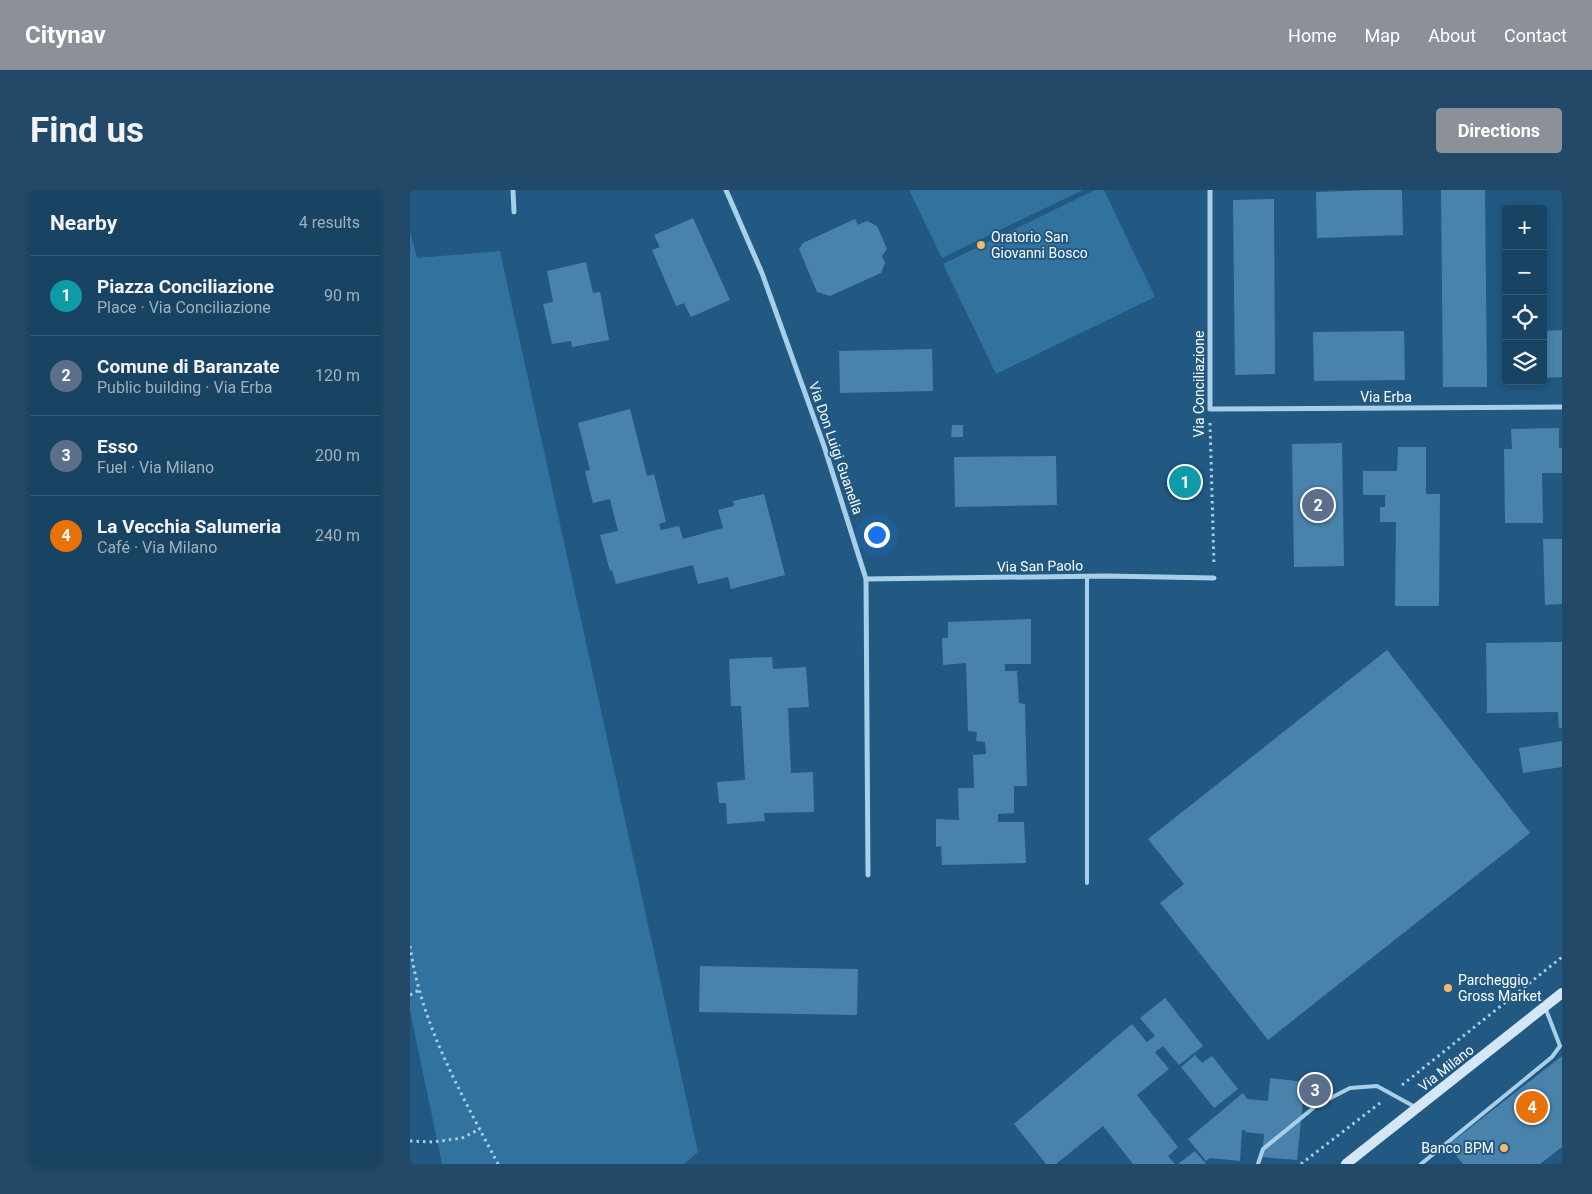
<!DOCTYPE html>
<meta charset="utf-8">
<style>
body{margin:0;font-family:Roboto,sans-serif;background:#224a68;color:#f1f3f6}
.controls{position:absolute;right:15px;top:15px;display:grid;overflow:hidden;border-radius:5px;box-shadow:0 2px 8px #0003}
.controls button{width:45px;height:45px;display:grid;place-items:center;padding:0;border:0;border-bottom:1px solid #375c77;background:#194362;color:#f1f3f6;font:25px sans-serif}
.you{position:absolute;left:466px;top:344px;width:18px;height:18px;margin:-12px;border:4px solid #fff;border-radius:50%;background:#1a73e8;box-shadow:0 0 0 8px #1a73e833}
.badge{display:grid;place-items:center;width:32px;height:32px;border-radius:50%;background:#8c9099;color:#fff;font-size:16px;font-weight:700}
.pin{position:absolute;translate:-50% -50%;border:2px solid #fff;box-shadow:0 1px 5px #0006}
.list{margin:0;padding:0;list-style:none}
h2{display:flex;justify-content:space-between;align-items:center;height:65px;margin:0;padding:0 20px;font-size:21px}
h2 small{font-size:16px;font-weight:400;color:#9fb0be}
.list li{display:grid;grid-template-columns:32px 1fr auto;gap:15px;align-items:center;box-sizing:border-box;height:80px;padding:0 20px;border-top:1px solid #375c77}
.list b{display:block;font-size:19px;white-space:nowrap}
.list p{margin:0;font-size:16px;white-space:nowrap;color:#9fb0be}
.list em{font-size:16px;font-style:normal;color:#9fb0be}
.icon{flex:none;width:28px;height:28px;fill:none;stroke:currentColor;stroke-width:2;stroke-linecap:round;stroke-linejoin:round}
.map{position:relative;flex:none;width:1152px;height:974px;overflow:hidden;border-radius:5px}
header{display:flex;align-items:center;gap:30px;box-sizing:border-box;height:70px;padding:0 25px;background:#8c9099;color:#fff}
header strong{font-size:24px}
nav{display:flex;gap:28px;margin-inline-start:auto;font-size:18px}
.intro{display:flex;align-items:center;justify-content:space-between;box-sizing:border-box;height:120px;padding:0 30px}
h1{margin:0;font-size:35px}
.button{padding:12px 22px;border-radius:5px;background:#8c9099;color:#fff;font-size:18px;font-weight:700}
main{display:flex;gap:30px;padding:0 30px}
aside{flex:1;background:#194362;border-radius:5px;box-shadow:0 2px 8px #0003}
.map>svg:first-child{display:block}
.green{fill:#31729f}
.building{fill:#4983ab}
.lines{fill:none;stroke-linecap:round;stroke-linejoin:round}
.path{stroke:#a8cee8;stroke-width:3;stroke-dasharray:2.5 4;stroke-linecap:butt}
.lane{stroke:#a8cee8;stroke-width:4}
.street{stroke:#a8cee8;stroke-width:5}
.secondary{stroke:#d3e7f7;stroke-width:10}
.poi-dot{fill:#f5b969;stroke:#215983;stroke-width:2}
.labels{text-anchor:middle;stroke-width:4;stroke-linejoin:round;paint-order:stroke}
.poi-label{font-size:14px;fill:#fff;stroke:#215983;text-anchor:start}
.street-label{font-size:14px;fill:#fff;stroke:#215983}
</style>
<header>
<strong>Citynav</strong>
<nav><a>Home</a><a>Map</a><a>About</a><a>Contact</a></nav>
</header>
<div class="intro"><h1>Find us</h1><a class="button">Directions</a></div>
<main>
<aside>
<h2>Nearby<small>4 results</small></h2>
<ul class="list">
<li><span class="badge" style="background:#0f9aa8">1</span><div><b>Piazza Conciliazione</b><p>Place · Via Conciliazione</p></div><em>90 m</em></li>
<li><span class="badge" style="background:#5c6f8a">2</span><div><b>Comune di Baranzate</b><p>Public building · Via Erba</p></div><em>120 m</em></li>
<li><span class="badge" style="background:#5c6f8a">3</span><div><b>Esso</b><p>Fuel · Via Milano</p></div><em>200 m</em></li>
<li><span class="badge" style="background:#e8710a">4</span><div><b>La Vecchia Salumeria</b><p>Café · Via Milano</p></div><em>240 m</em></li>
</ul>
</aside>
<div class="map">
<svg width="1152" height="974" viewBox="0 0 1152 974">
<rect width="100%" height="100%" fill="#215983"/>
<path class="green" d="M499,0H673L532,68Z
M685,0H694L745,107L586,184L533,74Z
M0,41L7,68L90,61L288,962L274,974H32L0,821Z"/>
<path class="building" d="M962,0H992L993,45L907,48L906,2Z
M1031,0H1075L1077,197H1033Z
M864,9L865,184L825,185L823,10Z
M283,28L320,110L281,127L274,113L266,116L242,60L250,57L244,45Z
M445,29L448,35L457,31L467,36L477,59L472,66L475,73L471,83L420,106L407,102L389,59L393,53Z
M176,72L183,103L190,102L199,150L162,157L161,151L142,154L133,114L143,112L137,81Z
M1152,140V187L1133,188V141Z
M994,141L995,190L904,191L903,142Z
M522,159L523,201L430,203L429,161Z
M220,219L237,286L244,284L256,332L249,334L251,340L269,336L273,349L313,338L308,320L324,316L323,311L354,304L375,385L321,399L318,387L288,394L283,375L206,394L202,380L200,381L190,345L208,341L200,309L183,313L175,281L180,280L168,233Z
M542,235H553V247H541Z
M1149,238V258H1152V283H1132L1133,333H1095L1094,259H1102L1101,239Z
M932,253L934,376L884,377L882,254Z
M988,257H1016V304H1030L1029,416H985L986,332H970V317H975V305H953V281H987Z
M646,266L647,315L545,317L544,267Z
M1133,349H1152V414L1135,415Z
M621,429V474H595V481H607L609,513L615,514L617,596H604V623L588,624V632H614L616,673L532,675L531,656L526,657V629L549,630L548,598H564L563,565L576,564L575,552L566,551L567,542L558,541L556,473L533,475L532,448H538V432Z
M1152,452V538H1149L1148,522L1077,523L1076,453Z
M977,460L1120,643L858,850L750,713L774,694L738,649Z
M362,467L363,479L396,477L399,517L378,518L381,583L403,582L404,622L354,623L355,631L317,634L316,613H309L307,592L335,590L331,516H321L319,469Z
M1152,551V577L1113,583L1109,558Z
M290,776L448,779L447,825L289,822Z
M755,808L793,856L769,875L753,856L745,862L759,879L727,905L768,957L758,966L765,974H723L693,936L646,974H636L604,934L722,834L737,852L745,846L730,828Z
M785,865L792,873L802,866L828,899L804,918L771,877Z
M1152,866V957L1130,974H1053L1038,955Z
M860,888L895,892L887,970L852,967L854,944L835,942V940H832L830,971L800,968L796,971L778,949L833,903L837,909L858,911Z
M785,961L796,974H768Z"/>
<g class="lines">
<path class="path" d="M800,233L804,375
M0,756C11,835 52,905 88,974
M0,805L9,800
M992,895L1152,767
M0,951L23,952L52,948L70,939
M891,974L970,913"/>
<path class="lane" d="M677,387V693
M848,974L853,959L907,915L940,898L967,896L1005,917
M1011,974L1142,867L1150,856L1135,817"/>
<path class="street" d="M103,0L104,22
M316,0L352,83L414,256L456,389L458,685
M800,0V219L1152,217
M456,389L697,386L804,388"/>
<path class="secondary" d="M936,974L1152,803"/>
</g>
<g class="poi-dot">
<circle cx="571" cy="55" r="5"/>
<circle cx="1038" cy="798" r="5"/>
<circle cx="1094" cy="958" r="5"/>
</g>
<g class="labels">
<g class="poi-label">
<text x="581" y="52">Oratorio San<tspan x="581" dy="16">Giovanni Bosco</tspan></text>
<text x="1048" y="795">Parcheggio<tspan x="1048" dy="16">Gross Market</tspan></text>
<text x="1084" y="963" text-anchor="end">Banco BPM</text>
</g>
<g class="street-label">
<text transform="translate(789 194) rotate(-90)" y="5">Via Conciliazione</text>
<text x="976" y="212">Via Erba</text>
<text transform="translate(426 258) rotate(71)" y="5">Via Don Luigi Guanella</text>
<text transform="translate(630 376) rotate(-1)" y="5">Via San Paolo</text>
<text transform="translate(1036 878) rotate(-38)" y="5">Via Milano</text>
</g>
</g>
</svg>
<div class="controls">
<button>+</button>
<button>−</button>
<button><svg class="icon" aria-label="locate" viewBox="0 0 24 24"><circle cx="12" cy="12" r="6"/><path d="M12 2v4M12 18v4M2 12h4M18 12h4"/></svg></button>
<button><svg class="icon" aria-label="layers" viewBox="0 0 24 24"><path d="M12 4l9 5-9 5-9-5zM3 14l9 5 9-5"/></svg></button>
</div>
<div class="you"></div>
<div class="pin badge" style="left:775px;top:292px;background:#0f9aa8">1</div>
<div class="pin badge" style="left:908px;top:315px;background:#5c6f8a">2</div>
<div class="pin badge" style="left:905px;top:900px;background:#5c6f8a">3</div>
<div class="pin badge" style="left:1122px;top:917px;background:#e8710a">4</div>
</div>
</main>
